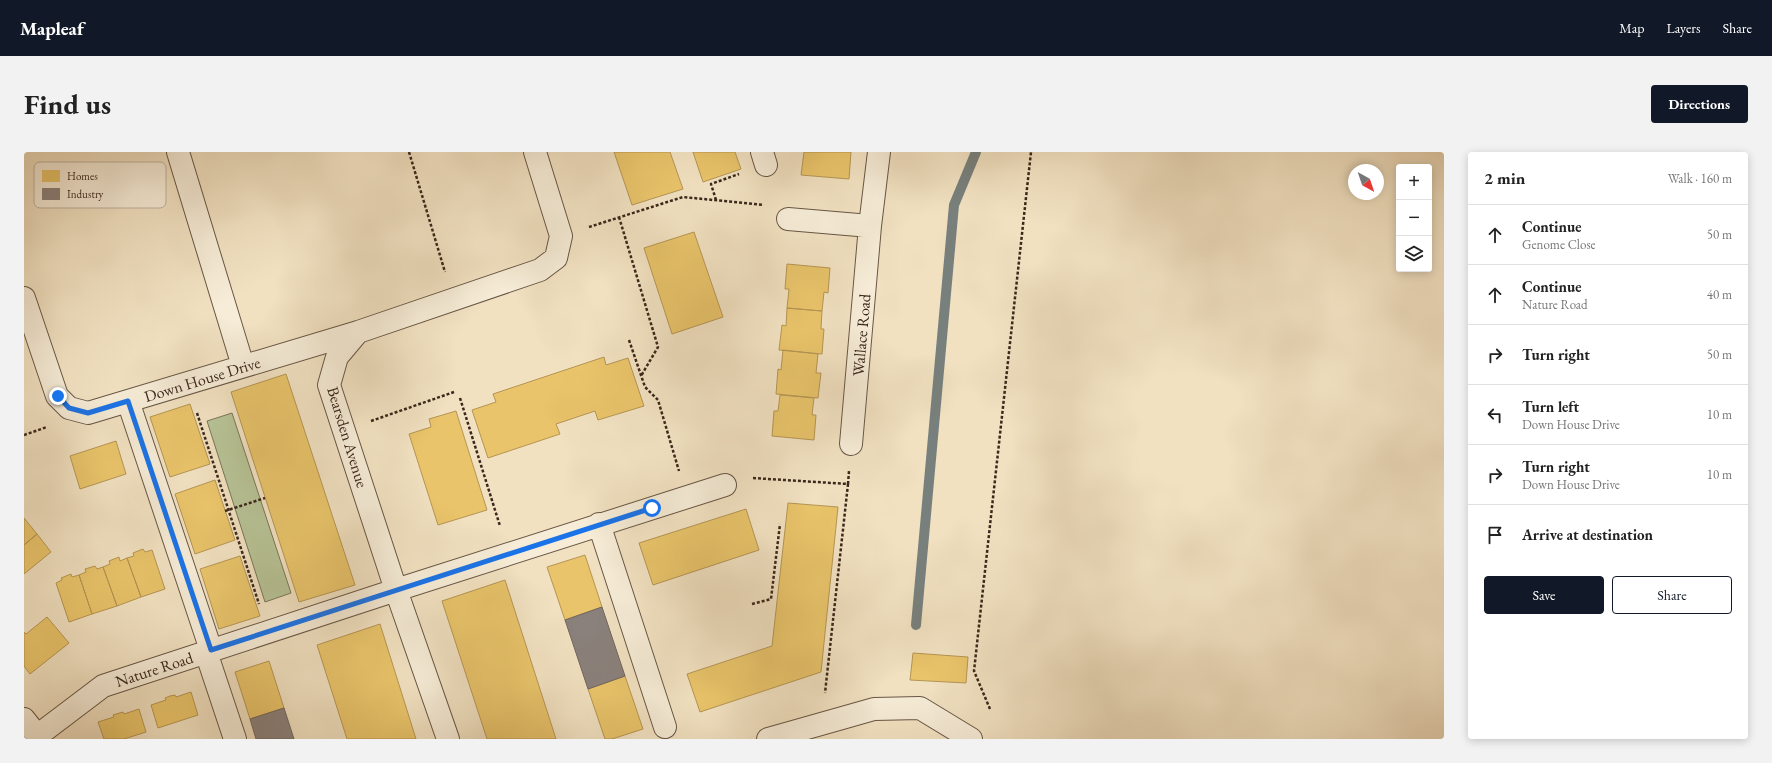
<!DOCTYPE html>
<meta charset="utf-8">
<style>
body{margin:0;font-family:"EB Garamond",serif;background:#f2f2f2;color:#222}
.controls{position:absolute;right:12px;top:12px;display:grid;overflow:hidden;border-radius:4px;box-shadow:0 2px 10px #0003}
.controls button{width:36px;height:36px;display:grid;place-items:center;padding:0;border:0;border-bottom:1px solid #e0e0e0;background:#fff;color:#222;font:20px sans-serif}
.compass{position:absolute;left:1324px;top:12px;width:36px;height:36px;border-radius:50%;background:#fff;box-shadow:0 2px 10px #0003;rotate:140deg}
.stop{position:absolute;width:12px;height:12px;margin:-9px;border:3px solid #1a73e8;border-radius:50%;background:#fff}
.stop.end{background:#1a73e8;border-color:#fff;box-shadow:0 1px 4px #0008}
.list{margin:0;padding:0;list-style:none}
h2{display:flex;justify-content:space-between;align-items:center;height:52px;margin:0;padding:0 16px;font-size:17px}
h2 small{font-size:13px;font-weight:400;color:#767676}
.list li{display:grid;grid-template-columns:26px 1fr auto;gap:12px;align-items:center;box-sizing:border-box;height:60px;padding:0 16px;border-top:1px solid #e0e0e0}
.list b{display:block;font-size:15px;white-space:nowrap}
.list p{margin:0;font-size:13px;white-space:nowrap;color:#767676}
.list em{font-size:13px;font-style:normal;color:#767676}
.actions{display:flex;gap:8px;padding:12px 16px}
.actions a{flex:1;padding:9px 0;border:1px solid #111827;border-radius:4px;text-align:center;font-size:14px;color:#111827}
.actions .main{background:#111827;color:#fff}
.icon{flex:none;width:22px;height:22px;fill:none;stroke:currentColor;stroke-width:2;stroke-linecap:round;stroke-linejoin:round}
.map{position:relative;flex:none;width:1420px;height:587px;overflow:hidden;border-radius:4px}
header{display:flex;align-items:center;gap:24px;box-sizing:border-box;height:56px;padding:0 20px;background:#111827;color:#fff}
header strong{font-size:19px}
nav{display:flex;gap:22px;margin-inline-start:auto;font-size:14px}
.intro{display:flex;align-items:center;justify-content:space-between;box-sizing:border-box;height:96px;padding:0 24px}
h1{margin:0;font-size:28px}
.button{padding:10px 18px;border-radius:4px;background:#111827;color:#fff;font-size:14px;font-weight:700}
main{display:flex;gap:24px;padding:0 24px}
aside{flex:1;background:#fff;border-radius:4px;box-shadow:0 2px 10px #0003}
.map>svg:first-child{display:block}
.green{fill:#b7c396;stroke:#797559}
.homes{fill:#e9c46a;stroke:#b59553}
.industry{fill:#8a817c;stroke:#72665f}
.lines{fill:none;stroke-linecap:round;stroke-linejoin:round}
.stream{stroke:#78807d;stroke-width:10}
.minor-casing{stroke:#685645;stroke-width:24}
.path{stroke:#3b271c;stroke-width:2.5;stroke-dasharray:3 2;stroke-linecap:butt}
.minor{stroke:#f6ecd7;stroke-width:22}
.route{stroke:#1a73e8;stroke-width:5}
.labels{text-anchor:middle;stroke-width:4;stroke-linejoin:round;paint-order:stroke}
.street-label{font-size:16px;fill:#3b271c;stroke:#f6ecd7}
.key{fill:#f6ecd7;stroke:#beb19f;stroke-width:1}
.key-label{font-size:11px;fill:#3b271c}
</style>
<header>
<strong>Mapleaf</strong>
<nav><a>Map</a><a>Layers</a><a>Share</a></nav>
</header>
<div class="intro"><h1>Find us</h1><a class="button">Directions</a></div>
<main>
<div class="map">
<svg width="1420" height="587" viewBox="0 0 1420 587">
<rect width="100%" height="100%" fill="#f1e1c1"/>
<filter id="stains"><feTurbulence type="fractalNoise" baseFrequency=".005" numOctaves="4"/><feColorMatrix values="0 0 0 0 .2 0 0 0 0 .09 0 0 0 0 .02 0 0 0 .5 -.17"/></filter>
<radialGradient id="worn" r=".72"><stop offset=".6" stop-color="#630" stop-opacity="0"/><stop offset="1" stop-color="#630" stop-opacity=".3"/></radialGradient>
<path class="green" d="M208,261L267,441L241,450L183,269Z"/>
<path class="homes" d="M590,0H646L659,37L608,53Z
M669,0H711L717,17L679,30Z
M780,0H827L825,27L777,23Z
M670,80L699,165L648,182L620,96Z
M763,112L806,116L804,141L800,140L798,159L763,156L765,137H761Z
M763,156L798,159L797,177H800L798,202L755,198L758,173L762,174Z
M759,198L794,202L792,221H797L794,246L752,242L754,217L757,218Z
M580,205L582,213L604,206L620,254L574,268L571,259L532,272L536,282L464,306L448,258L472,250L469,242Z
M262,222L331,433L275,450L207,240Z
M756,243L790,246L788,263H792L790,288L748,284L750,259H754Z
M166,252L186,312L146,325L126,265Z
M432,259L463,358L414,373L385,282L407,275L405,267Z
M92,289L102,322L56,337L46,304Z
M191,328L211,388L171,402L151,342Z
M764,351L814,355L797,520L676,560L663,522L748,494Z
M722,357L735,398L629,433L615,391Z
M0,366L13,382L0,393Z
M13,382L27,400L0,422V393Z
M119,397L121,400L128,398L141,437L117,445L103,406L110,404L109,401Z
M561,403L578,455L541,468L523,415Z
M216,404L236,464L195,477L176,417Z
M95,405L96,409L103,406L117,445L93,454L79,415L86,412L85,409Z
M71,414L73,417L79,415L93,454L68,462L55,423L62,420L61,417Z
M47,422L48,425L55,423L68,462L45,470L32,431L38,428L37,426Z
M481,428L532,587H463L418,449Z
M23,465L45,491L6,522L0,514V480L2,482Z
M356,472L392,587H323L293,493Z
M889,501L944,505L942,531L886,528Z
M245,509L260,556L226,567L211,520Z
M601,524L619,577L588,587H581L564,537Z
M167,540L174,563L134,576L127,553L142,548L141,546L146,544L151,543L152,545Z
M115,557L122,580L100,587H80L74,570L90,565L89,563L99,560L100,562Z"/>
<path class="industry" d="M578,455L601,524L564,537L541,468Z
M260,556L270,587H232L226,567Z"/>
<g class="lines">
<path class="stream" d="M892,473L930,53L952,0"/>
<g class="minor-casing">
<path id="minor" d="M154,0L219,214
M738,0L742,13
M764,67L846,74
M0,146L33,244L45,256L64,261L334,180L516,118L532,106L537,84L511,0
M334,180L313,205L305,233L372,438L424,587
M104,249L187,498
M827,292L846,74L855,0
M575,372L641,575
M182,500L211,587
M0,567L16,587
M13,584L79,534L372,438L701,333
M744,587L850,557L896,556L947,587"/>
</g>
<path class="path" d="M385,0L421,120
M692,48L687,32L715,22
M595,65L634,195L617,224
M565,75L659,45L740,53
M605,188L621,235L634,248L655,319
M436,246L476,374
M173,261L235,452
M347,269L430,240
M0,283L23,275
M729,326L824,332L801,541
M824,332L825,319
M201,359L241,346
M728,452L747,447L756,372
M966,557L950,519L1007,0"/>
<use href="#minor" class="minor"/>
</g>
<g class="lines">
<path class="route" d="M34,244L45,256L64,261L104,249L187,498L628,356"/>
</g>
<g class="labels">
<g class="street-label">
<text transform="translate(837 183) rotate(-85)" y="6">Wallace Road</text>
<text transform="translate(178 227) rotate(-17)" y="6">Down House Drive</text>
<text transform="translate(324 285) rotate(73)" y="6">Bearsden Avenue</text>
<text transform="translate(130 517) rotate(-18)" y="6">Nature Road</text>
</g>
</g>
<rect x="10" y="10" width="132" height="46" rx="6" class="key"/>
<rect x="18" y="18" width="18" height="12" fill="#e9c46a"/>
<rect x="18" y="36" width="18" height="12" fill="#8a817c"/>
<g class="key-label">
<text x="43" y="28">Homes</text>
<text x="43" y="46">Industry</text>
</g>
<rect width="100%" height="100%" filter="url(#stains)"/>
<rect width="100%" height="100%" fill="url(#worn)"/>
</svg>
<div class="controls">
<button>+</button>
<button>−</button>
<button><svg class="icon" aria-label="layers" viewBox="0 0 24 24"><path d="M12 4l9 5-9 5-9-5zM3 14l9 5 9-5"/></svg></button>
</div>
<svg class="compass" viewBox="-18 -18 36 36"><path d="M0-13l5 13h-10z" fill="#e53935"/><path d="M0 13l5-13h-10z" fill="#767676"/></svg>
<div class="stop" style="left:628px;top:356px"></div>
<div class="stop end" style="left:34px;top:244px"></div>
</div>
<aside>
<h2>2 min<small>Walk · 160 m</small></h2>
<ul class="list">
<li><svg class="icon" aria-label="ahead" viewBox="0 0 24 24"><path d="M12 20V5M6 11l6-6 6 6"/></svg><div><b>Continue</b><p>Genome Close</p></div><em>50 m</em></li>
<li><svg class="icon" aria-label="ahead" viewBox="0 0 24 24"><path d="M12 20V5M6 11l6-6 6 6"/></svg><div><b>Continue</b><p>Nature Road</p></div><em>40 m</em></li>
<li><svg class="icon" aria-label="right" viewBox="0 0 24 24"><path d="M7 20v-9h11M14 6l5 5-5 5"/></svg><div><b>Turn right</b></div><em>50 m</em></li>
<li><svg class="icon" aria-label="left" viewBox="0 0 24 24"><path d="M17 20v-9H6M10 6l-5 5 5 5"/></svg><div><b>Turn left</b><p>Down House Drive</p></div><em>10 m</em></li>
<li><svg class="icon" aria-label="right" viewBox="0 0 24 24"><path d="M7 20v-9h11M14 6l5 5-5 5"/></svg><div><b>Turn right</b><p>Down House Drive</p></div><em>10 m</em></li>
<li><svg class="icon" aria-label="arrive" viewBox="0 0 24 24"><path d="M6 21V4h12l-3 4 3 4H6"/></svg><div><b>Arrive at destination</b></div></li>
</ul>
<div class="actions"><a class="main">Save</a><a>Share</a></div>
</aside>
</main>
